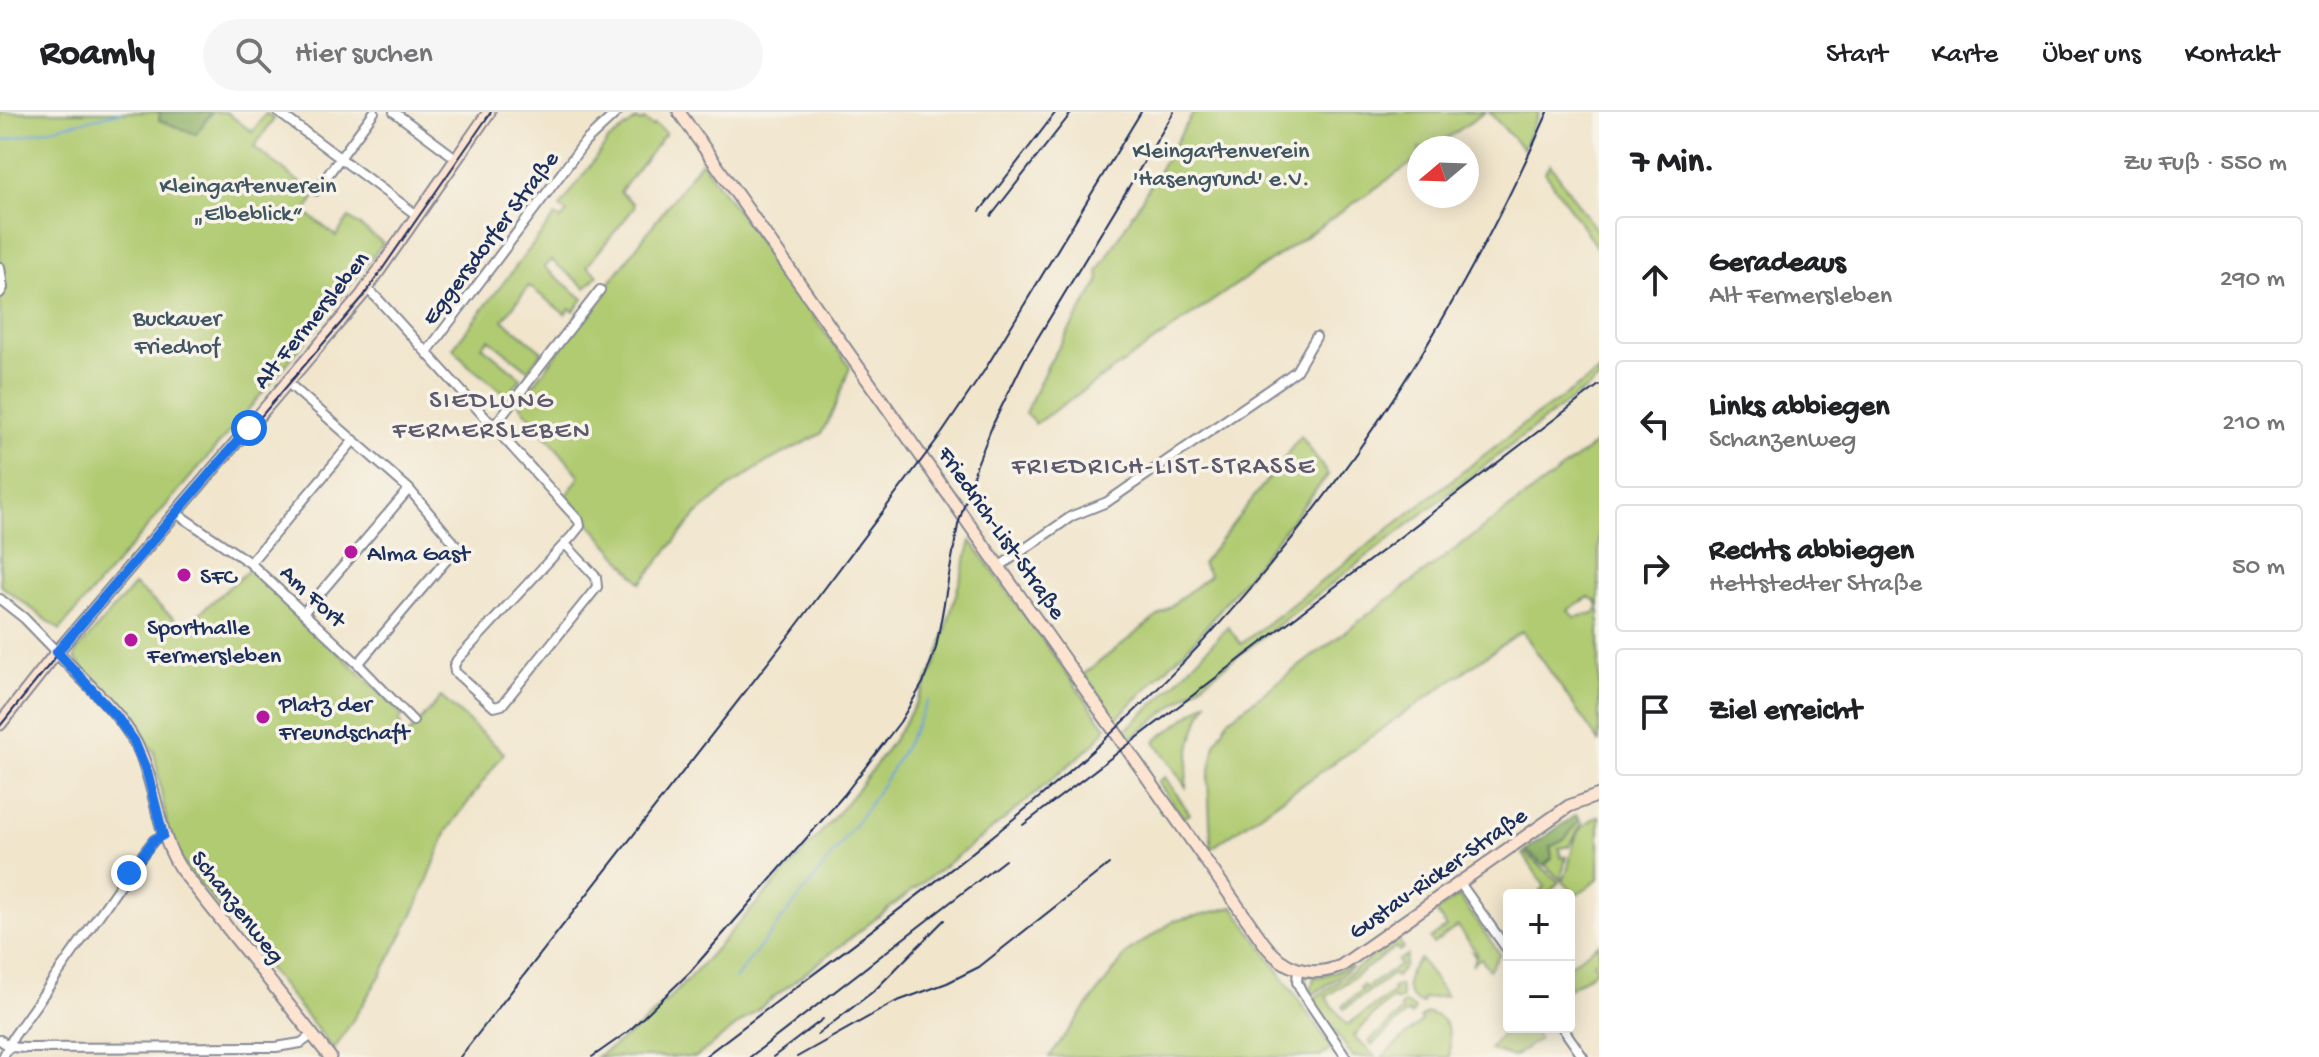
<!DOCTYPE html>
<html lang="de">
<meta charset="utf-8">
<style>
body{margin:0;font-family:"Gochi Hand",sans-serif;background:#f6f6f6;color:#202124}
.controls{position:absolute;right:24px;bottom:24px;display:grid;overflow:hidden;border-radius:8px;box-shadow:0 4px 20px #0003}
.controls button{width:72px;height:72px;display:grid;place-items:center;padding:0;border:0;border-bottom:2px solid #e0e0e0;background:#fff;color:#202124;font:40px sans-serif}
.compass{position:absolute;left:1407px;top:24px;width:72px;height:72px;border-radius:50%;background:#fff;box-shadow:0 4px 20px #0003;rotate:251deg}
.stop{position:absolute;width:24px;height:24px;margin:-18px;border:6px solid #1a73e8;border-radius:50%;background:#fff}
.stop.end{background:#1a73e8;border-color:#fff;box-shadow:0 2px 8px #0008}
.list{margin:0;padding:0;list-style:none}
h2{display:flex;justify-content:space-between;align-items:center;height:104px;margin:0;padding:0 32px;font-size:34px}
h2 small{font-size:26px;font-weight:400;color:#757577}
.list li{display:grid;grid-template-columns:52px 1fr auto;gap:24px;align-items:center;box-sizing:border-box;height:128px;margin:0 16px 16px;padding:0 16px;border:2px solid #e0e0e0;border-radius:8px}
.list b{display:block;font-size:30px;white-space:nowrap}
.list p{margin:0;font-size:26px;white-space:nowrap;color:#757577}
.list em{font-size:26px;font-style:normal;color:#757577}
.icon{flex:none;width:44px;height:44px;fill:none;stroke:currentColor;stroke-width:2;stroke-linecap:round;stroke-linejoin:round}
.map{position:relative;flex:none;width:1599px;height:945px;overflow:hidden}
header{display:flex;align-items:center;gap:48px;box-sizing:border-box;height:112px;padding:0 40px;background:#fff;border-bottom:2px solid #e0e0e0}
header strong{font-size:38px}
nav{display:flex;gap:44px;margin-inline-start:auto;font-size:28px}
.search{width:560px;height:72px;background:#f6f6f6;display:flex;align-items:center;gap:20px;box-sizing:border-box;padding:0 28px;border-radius:44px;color:#757577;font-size:30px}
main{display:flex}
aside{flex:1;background:#fff}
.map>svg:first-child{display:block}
.green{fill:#b0cb71;stroke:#667d68;stroke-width:2;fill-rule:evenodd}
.forest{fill:#8caf63;stroke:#546f60;stroke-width:2}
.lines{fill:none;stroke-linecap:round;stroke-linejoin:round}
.stream{stroke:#6da2da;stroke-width:2}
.street-casing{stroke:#868a95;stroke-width:12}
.secondary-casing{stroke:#868a95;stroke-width:15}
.street{stroke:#fff;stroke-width:8}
.secondary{stroke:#fde4d1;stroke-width:11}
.tram{stroke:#1b2f5e;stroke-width:2}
.rail{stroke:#1b2f5e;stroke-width:2}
.route{stroke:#1a73e8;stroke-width:10}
.poi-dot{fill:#b5179e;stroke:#f7f3e8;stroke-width:3}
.labels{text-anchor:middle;stroke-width:7;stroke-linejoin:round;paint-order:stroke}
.park-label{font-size:24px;fill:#405663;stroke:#f7f3e8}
.street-label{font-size:24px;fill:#1b2f5e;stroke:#f7f3e8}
.poi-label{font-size:24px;fill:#1b2f5e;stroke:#f7f3e8;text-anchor:start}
.neighbourhood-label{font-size:26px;letter-spacing:2px;fill:#5d596e;stroke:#f7f3e8}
</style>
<header>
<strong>Roamly</strong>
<div class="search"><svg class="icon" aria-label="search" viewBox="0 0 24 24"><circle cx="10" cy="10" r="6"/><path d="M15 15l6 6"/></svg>Hier suchen</div>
<nav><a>Start</a><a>Karte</a><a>Über uns</a><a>Kontakt</a></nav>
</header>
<main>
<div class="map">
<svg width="1599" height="945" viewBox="0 0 1599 945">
<rect width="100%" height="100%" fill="#f7f3e8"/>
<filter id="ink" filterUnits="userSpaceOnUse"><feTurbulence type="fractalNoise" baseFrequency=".0125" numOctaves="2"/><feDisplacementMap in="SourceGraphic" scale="16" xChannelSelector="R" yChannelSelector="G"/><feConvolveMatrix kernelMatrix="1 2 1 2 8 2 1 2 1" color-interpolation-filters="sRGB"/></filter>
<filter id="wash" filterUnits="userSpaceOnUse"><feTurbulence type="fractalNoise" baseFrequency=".006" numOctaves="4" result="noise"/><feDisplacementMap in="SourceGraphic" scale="32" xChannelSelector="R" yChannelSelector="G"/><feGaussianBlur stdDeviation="1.8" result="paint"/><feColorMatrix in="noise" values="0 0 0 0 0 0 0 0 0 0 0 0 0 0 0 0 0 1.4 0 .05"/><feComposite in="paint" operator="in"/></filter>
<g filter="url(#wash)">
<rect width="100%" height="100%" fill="#f1e5cc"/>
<path class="green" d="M0,0H160V8L196,22L212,0H226L252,20L266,1L274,7L254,35L316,83L305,100L336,124L349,106L383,131C282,265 167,389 60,518L0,473Z
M1194,0H1485L1433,36H1419V46L1035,312L1025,301L1048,253L1100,168L1098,160Z
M1489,0H1539L1523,37Z
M637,7L640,10L644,8L653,14L655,12L666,21L620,80L633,91L634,96L587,154L598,163L586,176L551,148L544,155L583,187L574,199L570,196L565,202L529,174L503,208L542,239L528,258L489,227L482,234L521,266L508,284L468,253L453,236L555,104L561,108L567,101L560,95L609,28Z
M701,49L850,255L834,297L821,322L767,350L729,375L696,403L641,471L566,384L580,364L519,292Z
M1550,52L1599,122V139L1545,60Z
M1599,260V268L1557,298L1130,627L1124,619L1163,584L1228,515L1241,532L1524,312Z
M1301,324L1328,363L1197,526L1116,607L1084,562L1210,463L1202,452Z
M1599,329V630L1522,519L1209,738L1211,730L1208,668L1215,632L1229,607ZM1589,485L1596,489L1598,495L1594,501L1575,505L1568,498Z
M971,429L1106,616L1094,632L1000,711L696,945H596C652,913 694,860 738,812C810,733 887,656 933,558C939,545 942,531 946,517C954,488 963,459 971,429Z
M251,456L403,603L399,607L402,619L409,622L441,585L504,641L447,719L418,792L382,861L334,938L182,750L168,719L154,639L75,547L76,540L134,473L187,517L203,498Z
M1208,589C1192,620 1187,641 1186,675L1155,629Z
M1165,665L1190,702L1183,706L1158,670Z
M1599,704V767L1577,783L1563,770C1576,744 1565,719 1599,704Z
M1579,708L1582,712L1569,734L1559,736L1561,745L1566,744L1561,768L1545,753L1552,747L1551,734L1564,728Z
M1525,740L1559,770L1546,783L1540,779L1545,775L1523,742Z
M1459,784L1500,842L1489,858L1481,846L1472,853L1476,846L1472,840L1478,843L1458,814L1433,832L1430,827L1446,815L1436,800Z
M1234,795L1332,936L1320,945H1049L1128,840L1174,809Z
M1398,827L1403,836L1399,839L1396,835L1326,885L1347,913L1394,880L1392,876L1400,873L1402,886L1397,889L1394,886L1379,897L1354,924L1376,945H1353L1315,891V886Z
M1599,832V848L1593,851L1598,857L1569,877V853Z
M1407,843L1404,855L1396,865L1393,862L1344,897L1342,894L1362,878L1360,875L1363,873L1365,876L1400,853L1397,849Z
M1420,847L1446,884L1423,887L1422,892C1400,883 1405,861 1420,847Z
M1349,854L1352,855L1308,886L1297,862L1306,865V877L1311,878L1314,865L1323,864Z
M1405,891L1415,897L1411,904L1408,900L1372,933L1369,930L1402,899L1400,895Z
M1427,901C1452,905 1450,924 1450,945H1382L1422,909L1420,906Z
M1523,915H1531L1539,927L1513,945L1490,937L1501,923L1521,920Z"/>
<path class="forest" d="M160,0H212L196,22L159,8Z
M1576,703L1579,708L1564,728L1550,735L1552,746L1544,753L1526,738Z"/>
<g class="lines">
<path class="stream" d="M0,29L122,0
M735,867C803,778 883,692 928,588"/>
</g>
</g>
<g filter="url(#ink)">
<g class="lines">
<g class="street-casing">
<path id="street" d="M278,0L418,104
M394,0L457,47
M316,79L374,0
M0,155L3,176L0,181
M367,177L377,186L579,409L580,414L572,424L457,548L454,554L455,560L494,595L502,593L597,475L596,465L565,432
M427,240L585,30L617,0
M288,271L409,377L456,433L455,438L358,552
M494,314L600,178
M176,401L250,451L358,552L413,609
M250,451L354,328
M1000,454L1072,404L1107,390L1278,272L1296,259L1316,225
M0,487L24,506L57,540
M304,500L409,377
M1460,771L1509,840
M1298,858L1297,870L1302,880L1346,945
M1562,915L1583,945
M0,928L10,935L26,936L276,935L301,931L312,923
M3,945L14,924L133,755L154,728L163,723"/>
</g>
<g class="secondary-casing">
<path id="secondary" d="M679,0L1263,830C1282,857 1310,867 1341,854L1569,694L1599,683
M57,540C85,571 123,601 140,640C157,678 157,720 180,756L330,945
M0,612L57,540L362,183L489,0"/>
</g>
<use href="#street" class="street"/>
<use href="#secondary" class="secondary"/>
<path class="tram" d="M0,614L58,542L363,185L491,0"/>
<path class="rail" d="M980,99L1056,0
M991,104L1072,0
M1023,713L1599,273
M817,923L875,878L944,808
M460,945L788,525L942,321L984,259L1141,0
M592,945L629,919L690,860L844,683L900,610L923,571L936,536L958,413L976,355L993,312L1025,247L1174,0
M704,945C843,838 990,736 1118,615C1303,441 1446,232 1548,0
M750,945L1005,748
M773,945L823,907
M797,945L895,890L947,871L979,855L1109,752"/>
</g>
</g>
<g class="lines" filter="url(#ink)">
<path class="route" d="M129,761L154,728L163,723L147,660L134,629L116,604L57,540L249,316"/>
</g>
<g class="poi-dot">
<circle cx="351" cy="440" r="8"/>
<circle cx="184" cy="463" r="8"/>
<circle cx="131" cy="528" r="8"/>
<circle cx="263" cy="605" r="8"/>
</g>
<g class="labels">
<g class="park-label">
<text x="1221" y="45">Kleingartenverein<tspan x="1221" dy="28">'Hasengrund' e.V.</tspan></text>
<text x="248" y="80">Kleingartenverein<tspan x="248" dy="28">„Elbeblick“</tspan></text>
<text x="177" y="213">Buckauer<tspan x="177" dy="28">Friedhof</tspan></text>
</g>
<g class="street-label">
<text transform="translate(489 125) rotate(-53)" y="8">Eggersdorfer Straße</text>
<text transform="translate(310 207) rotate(-51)" y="8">Alt Fermersleben</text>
<text transform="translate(1003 420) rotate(55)" y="8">Friedrich-List-Straße</text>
<text transform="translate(314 483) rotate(43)" y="8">Am Fort</text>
<text transform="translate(1437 760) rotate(-35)" y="8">Gustav-Ricker-Straße</text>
<text transform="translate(239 794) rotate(52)" y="8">Schanzenweg</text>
</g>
<g class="poi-label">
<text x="367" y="448">Alma Gast</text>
<text x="200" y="471">SFC</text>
<text x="147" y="522">Sporthalle<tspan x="147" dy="28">Fermersleben</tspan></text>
<text x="279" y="599">Platz der<tspan x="279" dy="28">Freundschaft</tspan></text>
</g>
<g class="neighbourhood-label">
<text x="492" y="295">SIEDLUNG<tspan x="492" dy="30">FERMERSLEBEN</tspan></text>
<text x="1164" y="361">FRIEDRICH-LIST-STRASSE</text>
</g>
</g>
</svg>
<div class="controls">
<button>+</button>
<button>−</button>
</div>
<svg class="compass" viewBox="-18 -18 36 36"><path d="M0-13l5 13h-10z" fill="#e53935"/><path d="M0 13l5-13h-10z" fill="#757577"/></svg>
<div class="stop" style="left:249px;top:316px"></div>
<div class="stop end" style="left:129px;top:761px"></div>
</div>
<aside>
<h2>7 Min.<small>Zu Fuß · 550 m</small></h2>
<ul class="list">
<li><svg class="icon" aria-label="ahead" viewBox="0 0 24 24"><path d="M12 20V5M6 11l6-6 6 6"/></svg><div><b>Geradeaus</b><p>Alt Fermersleben</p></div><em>290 m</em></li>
<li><svg class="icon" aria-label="left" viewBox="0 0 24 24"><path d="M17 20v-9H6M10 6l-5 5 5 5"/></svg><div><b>Links abbiegen</b><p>Schanzenweg</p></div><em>210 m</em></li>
<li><svg class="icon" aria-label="right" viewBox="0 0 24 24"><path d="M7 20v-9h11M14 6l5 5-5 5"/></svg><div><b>Rechts abbiegen</b><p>Hettstedter Straße</p></div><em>50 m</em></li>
<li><svg class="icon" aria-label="arrive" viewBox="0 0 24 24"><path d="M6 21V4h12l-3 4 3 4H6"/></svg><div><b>Ziel erreicht</b></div></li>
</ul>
</aside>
</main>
